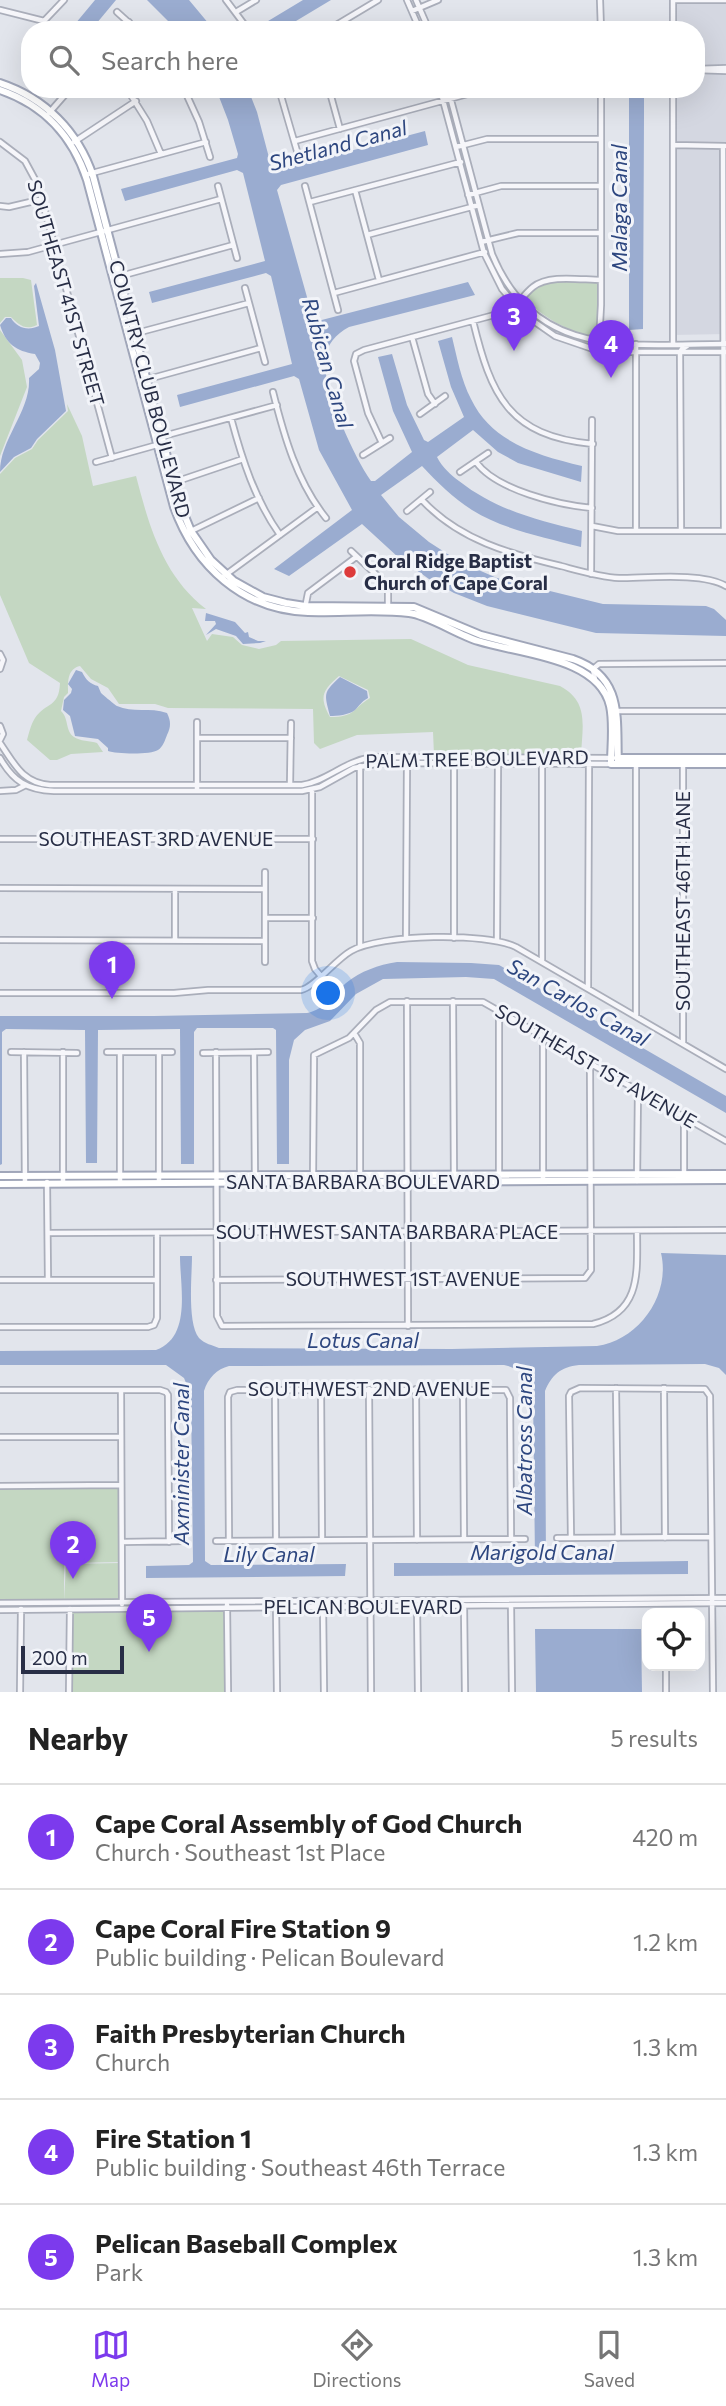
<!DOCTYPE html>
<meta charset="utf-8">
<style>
body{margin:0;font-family:Commissioner,sans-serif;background:#f6f6f6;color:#222}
.controls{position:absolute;right:21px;bottom:21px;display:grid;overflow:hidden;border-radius:14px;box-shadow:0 7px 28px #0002}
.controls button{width:63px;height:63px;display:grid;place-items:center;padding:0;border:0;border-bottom:2px solid #e0e0e0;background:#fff;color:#222;font:35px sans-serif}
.scale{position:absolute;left:21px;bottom:18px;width:103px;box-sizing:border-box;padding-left:7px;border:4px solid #282e46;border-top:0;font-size:19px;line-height:24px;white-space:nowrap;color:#282e46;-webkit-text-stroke:5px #f2f4f9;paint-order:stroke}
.you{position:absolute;left:329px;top:994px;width:24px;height:24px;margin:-18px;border:5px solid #fff;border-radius:50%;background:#1a73e8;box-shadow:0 0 0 10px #1a73e833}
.badge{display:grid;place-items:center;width:46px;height:46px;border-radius:50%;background:#7c3aed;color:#fff;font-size:23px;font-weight:700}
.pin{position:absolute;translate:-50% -58px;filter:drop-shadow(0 2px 4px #0008)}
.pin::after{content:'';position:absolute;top:37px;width:24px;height:21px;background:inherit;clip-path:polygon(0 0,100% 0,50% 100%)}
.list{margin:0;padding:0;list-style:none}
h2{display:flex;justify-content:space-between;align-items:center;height:91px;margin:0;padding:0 28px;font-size:30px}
h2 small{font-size:23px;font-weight:400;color:#767676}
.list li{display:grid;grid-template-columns:46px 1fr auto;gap:21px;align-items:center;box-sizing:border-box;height:105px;padding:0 28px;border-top:2px solid #e0e0e0}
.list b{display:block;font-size:26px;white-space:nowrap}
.list p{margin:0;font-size:23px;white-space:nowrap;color:#767676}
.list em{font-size:23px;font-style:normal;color:#767676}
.icon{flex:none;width:38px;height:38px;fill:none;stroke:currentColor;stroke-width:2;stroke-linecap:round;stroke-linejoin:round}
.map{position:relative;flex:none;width:726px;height:1692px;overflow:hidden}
.search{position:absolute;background:#fff;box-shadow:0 7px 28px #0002;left:21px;right:21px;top:21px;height:77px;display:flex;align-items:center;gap:18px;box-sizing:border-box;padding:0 24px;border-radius:28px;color:#767676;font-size:26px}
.sheet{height:616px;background:#fff}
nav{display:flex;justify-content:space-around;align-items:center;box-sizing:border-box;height:98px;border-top:2px solid #e0e0e0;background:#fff;font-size:19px;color:#767676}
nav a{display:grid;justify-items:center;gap:4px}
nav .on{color:#7c3aed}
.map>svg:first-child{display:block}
.built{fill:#d4d7e1}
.green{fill:#c4d7c2;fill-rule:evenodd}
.water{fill:#9aacd0}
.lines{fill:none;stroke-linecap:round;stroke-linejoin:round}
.minor-casing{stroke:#aaaeba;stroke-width:8}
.major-casing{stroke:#a0a6b9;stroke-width:10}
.minor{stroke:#f6f6fa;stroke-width:4.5}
.major{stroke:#fff;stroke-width:6}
.poi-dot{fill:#dd3b3b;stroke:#f2f4f9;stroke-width:2.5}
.labels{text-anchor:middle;stroke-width:6;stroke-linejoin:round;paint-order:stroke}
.street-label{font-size:19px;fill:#282e46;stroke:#f2f4f9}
.poi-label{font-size:19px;font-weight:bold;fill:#282e46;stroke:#f2f4f9;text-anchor:start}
.water-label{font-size:21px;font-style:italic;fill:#2d467f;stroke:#f2f4f9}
</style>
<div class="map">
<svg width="726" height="1692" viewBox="0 0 726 1692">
<rect width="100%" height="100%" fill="#e2e5ec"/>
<path class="built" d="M674,0H726V334L672,335L674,89H696V30H674Z"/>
<path class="green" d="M0,278H23L31,280L37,325C25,331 18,324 11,317H5L0,323Z
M599,280L598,339C568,331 544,319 522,296L541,281Z
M0,330L22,360L27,387L0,456Z
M67,404L82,436L93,486L136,476C149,526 163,576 206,609L192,608L207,641L212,634L233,637L242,645L259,649L276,645L281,641L411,639L468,665L560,686C590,702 582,727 581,756L434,755L433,732L357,735L320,749L314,743L313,709L168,708L155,704H119L108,688L91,679L80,666C67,669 68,682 68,693L64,697L61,711C69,718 65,731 74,737C79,741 91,741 97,743L103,752L71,754L57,760H50L27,740C29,733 31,724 35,718C46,702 59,708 60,683L29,663L0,595V474L15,458L32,449L38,440L68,411ZM339,676L368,690L370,698C352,709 356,717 330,717C319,697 322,691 339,676Z
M121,1485L122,1562L64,1563V1599L0,1600V1486Z
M121,1563V1600L64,1601L66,1564Z
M227,1611L228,1692H69L70,1612Z"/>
<path class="water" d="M95,0H116L91,30H70Z
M147,0H189L214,30H177Z
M303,0H331L281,30H253Z
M216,89H248L257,112L272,169L275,171L425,131L428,145L281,185L277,190L314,322L468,282L475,295L349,327C336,334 326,345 325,360C323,389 354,457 371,481H375L412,452L393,411L378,357L392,354L407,405L424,440L428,442L464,417L451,387L438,341L452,337C457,357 461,380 471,399C492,443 538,455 582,466L581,482L518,463L498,452L473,430L437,457C442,467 451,475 459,481C496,510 537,520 582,531L581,547C544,537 504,530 472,510C453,498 437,482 422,466L381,495L399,517L429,542L460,562L497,578L603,604L706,606L714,609L726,620V636L596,633L487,606L454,593L429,579L399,558L362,524L289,576L274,569L352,510L319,450L299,379L294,376L180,407L177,395L292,364L271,276L266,273L152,303L149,292L265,261L243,173L237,170L125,201L121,189L237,158L238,154L228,120Z
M629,89H644V117L643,329L629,330Z
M36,283L55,350L66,411L37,439L31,448L14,457L0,472C0,439 31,411 29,378L39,369L40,363L35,354C16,351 6,344 0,325L6,318H11C17,328 28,331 39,326L34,286Z
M206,613L235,622L245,633L248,632L249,637L258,641H266L260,643L243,644L236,636L216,629L206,635L216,624L215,621H205Z
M76,670L82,672C86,680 90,684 98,686L101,693C102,694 115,705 117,706C132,713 150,707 167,713C171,721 171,727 167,735C165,740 163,747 158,750C151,755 116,754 108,751V748L98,739L75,736L70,716L63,710L64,700L71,693L72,689L68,684Z
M340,677L367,691L368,698C361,702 360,705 355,710C349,715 337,716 330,716C324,693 323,693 340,677Z
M397,962L471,963L499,965L726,1096V1113L494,979L466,977L383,979L356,994L330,1021L305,1030L294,1040L289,1060V1164H277L276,1030L273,1028H197L194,1032V1164H181L180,1029L98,1030L97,1163H86L85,1030L6,1029L2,1032V1164L0,1165V1016H154L307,1013C326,1009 333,995 346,983C361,971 378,965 397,962Z
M661,1253L726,1255V1375L719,1368L705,1364L579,1365C560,1367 552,1375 545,1391L546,1563L688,1561V1574L394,1576V1563H532L535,1559L533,1393C530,1377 519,1368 504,1365L229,1366C217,1369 208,1378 204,1391L205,1561L211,1565L346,1564L345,1576L146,1578V1566L189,1565L193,1562L191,1395L184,1378L166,1365H0V1351L156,1350C192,1337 180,1287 180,1256H192C192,1276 187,1323 199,1338C205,1344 212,1345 219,1348L452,1349L597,1346C639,1340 671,1295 661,1253Z
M535,1629H641L642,1692H536Z"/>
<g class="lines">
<g class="minor-casing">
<path id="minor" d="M226,0L244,24
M407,0L420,30
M416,0L429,30
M600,0L601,30
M0,10L44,21L64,0
M412,11L438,0
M117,12L137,30
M236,12L256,0
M122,30L129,22
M328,30L378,0
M673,30V0H726
M696,69L726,68
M696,70L726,71
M127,89L147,121L161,154
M184,89L199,122L210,157
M279,89L299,158
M329,89L340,129
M440,89L484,253L502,289L522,313L555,336L593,349L612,352H726
M448,89L492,254C536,361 631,344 726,344
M673,89V344
M49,113L70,89
M295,141L475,92L601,91
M0,142L25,161L38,185L112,458
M74,142L136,101
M673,145L725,146
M723,146L724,531
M456,147L487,139H601
M85,175L206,142
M218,186L237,258
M305,186L338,310
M355,190L379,280
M468,195L501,186H601
M310,202L461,162
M0,206L9,207L43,199
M367,235L479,205
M481,242L518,233H601
M0,254L28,252L221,199
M117,277L233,245
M245,288L265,362
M334,293L485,252
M473,321C491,395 508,436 593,444
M133,334L249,303
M412,337L428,394L435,404
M599,342L601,305V92
M145,380L261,348
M273,392C284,436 297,482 326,518
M420,414L445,396
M231,418C242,459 255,500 280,535
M160,437L277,405
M382,443L368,413L354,361L356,354L364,350L509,311C517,306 524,294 533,287C549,274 581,280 601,280
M363,455L390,438
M96,462L164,443
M476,462C496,490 559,505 592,508
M460,472L488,453
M172,483L243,459
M422,500C459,540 510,554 561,566C580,571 600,577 619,578C647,578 703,572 726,586
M407,511L430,492
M592,526L618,531H726
M681,530L680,352L682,349L687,346
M636,531V344
M189,532L259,498
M351,551L385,583L388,590V608
M591,574L592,420
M224,576L318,507
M305,608L308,593L356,557
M0,654L3,660L0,669
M595,680L593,669L599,664L726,663
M615,711H726
M197,722V791
M0,726L3,734L0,740
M197,738H291
M0,743C14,763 22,783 50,785H302C327,781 343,762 372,757L611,758
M0,758C13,781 27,790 54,791H302L320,787L354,768L381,763L611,764
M542,764V961
M360,766V947
M290,785L291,723
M312,790V961L315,969L320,975
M0,791L16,790L24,786
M0,839H313
M0,888L265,889
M265,918H313
M406,938L407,761
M454,938V764
M0,940L265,941
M175,940V889
M497,940L498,762
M265,962V872
M588,988L589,762
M0,993H174L208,990H301C315,987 335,960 351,951C381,934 486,932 516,947L726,1069
M407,1001L408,1326
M453,1001L454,1182
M636,1016V762
M354,1033L360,1043V1182
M683,1043V761
M11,1052L77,1053
M24,1052L25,1184
M107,1052H172
M120,1052V1183
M159,1052V1183
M216,1052L217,1316L222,1326L593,1324C642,1312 637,1271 637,1231
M203,1053L268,1052
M254,1053L255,1182
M684,1176V1125L686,1117
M313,1177L314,1055L349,1038L376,1010L390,1002H483L726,1141
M543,1181V1039L545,1036
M637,1181L638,1090
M47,1182L48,1280
M499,1182V1018L501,1011
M63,1183V1052
M48,1233L726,1230
M0,1280H157
M216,1280L585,1278L591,1270L590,1070L592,1063
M0,1327H148L154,1325L157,1318V1233
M616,1388L618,1538
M664,1388L665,1538
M321,1389L322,1540
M369,1389L371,1692
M416,1389L417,1540
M463,1389L464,1539
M0,1390H160L166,1392L168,1395L169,1542
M121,1390L122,1604
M275,1390L276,1541
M0,1437H121
M0,1486L121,1485
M557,1538L711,1537
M571,1538L569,1396L571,1392L580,1388L705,1389L710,1396L713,1692
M216,1541L525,1539
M229,1541L228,1397L230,1392L237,1390H506L510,1398L511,1539
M122,1542L184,1541
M0,1603L726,1598
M227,1605L228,1692
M276,1605L277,1692
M323,1605L324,1692
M417,1605L418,1692
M464,1605L465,1692
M511,1605L512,1692
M0,1610L726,1603
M666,1666V1692
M20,1692L21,1609
M69,1692L70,1609"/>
</g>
<g class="major-casing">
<path id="major" d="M0,83C45,98 78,131 93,176L179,502L191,531L211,560L234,581L263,597L286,603L305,606L414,607L481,635L573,659C625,677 616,720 618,764
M0,90C44,105 73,137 87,180L174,507C195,566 243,610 308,612C341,613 376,609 409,613C428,615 458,635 478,641C519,654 599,657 610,706C614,724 611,746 611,764H726
M617,758H726
M0,1176L726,1174
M0,1184L726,1180"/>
</g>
<use href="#minor" class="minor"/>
<use href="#major" class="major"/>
</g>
<circle class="poi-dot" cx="350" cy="572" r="7"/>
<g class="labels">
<g class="street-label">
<text transform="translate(66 293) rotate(74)" y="7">SOUTHEAST 41ST STREET</text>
<text transform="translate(150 389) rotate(75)" y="7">COUNTRY CLUB BOULEVARD</text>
<text transform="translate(477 759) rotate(-1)" y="7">PALM TREE BOULEVARD</text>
<text x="156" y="846">SOUTHEAST 3RD AVENUE</text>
<text transform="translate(683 901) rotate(-90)" y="7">SOUTHEAST 46TH LANE</text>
<text transform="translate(596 1066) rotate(30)" y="7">SOUTHEAST 1ST AVENUE</text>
<text x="363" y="1189">SANTA BARBARA BOULEVARD</text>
<text x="387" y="1239">SOUTHWEST SANTA BARBARA PLACE</text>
<text x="403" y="1286">SOUTHWEST 1ST AVENUE</text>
<text x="369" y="1396">SOUTHWEST 2ND AVENUE</text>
<text x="363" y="1614">PELICAN BOULEVARD</text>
</g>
<g class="poi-label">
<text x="364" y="568">Coral Ridge Baptist<tspan x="364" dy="22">Church of Cape Coral</tspan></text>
</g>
<g class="water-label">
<text transform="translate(338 146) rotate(-15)" y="7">Shetland Canal</text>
<text transform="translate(620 208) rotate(-90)" y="7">Malaga Canal</text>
<text transform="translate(327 363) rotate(74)" y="7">Rubican Canal</text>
<text transform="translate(578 1003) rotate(29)" y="7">San Carlos Canal</text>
<text x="363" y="1348">Lotus Canal</text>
<text transform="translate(525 1441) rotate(-90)" y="7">Albatross Canal</text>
<text transform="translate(182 1464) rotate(-90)" y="7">Axminister Canal</text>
<text x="542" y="1560">Marigold Canal</text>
<text x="269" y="1562">Lily Canal</text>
</g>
</g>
</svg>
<div class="controls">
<button><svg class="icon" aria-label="locate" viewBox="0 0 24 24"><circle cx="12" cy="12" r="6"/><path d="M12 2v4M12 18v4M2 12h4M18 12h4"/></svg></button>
</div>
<div class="scale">200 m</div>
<div class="you"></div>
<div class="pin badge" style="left:112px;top:999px">1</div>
<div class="pin badge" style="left:73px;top:1579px">2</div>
<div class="pin badge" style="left:514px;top:351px">3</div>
<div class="pin badge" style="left:611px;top:378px">4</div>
<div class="pin badge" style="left:149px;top:1652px">5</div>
<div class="search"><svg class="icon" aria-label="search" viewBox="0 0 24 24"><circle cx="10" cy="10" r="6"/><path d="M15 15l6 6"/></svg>Search here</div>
</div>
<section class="sheet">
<h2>Nearby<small>5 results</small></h2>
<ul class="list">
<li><span class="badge">1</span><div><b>Cape Coral Assembly of God Church</b><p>Church · Southeast 1st Place</p></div><em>420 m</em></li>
<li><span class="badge">2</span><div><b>Cape Coral Fire Station 9</b><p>Public building · Pelican Boulevard</p></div><em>1.2 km</em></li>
<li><span class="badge">3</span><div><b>Faith Presbyterian Church</b><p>Church</p></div><em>1.3 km</em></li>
<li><span class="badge">4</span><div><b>Fire Station 1</b><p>Public building · Southeast 46th Terrace</p></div><em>1.3 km</em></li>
<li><span class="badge">5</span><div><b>Pelican Baseball Complex</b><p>Park</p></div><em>1.3 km</em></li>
</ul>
</section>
<nav>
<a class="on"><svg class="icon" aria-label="map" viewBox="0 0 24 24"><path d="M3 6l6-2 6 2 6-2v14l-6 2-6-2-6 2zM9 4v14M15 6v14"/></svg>Map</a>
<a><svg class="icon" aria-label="directions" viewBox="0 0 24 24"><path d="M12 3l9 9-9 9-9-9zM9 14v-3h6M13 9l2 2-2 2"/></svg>Directions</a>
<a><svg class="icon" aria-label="saved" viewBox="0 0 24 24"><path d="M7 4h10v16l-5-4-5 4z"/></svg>Saved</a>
</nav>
